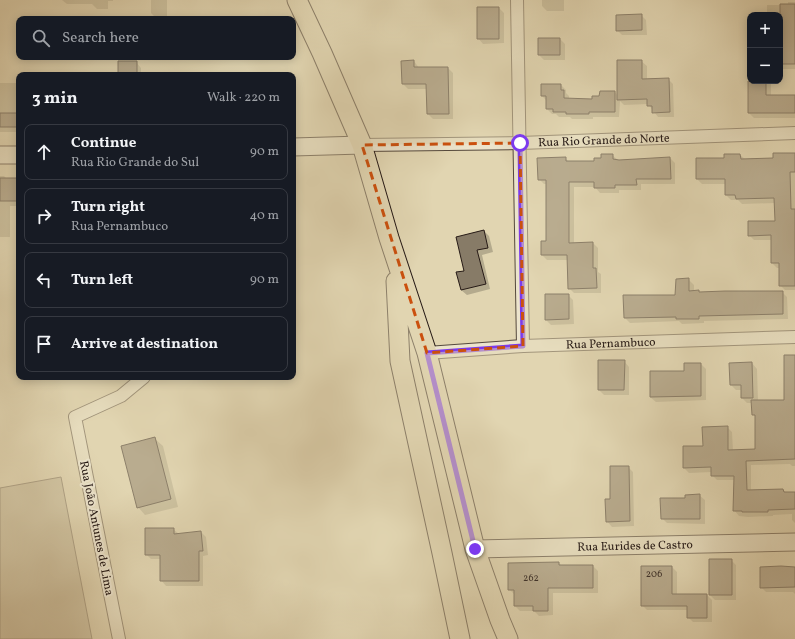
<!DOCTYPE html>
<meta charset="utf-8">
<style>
body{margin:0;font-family:Vollkorn,serif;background:#242831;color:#f1f3f6}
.controls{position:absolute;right:12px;top:12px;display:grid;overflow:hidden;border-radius:8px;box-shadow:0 2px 10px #0003}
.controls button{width:36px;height:36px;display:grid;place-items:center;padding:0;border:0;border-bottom:1px solid #363941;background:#171b24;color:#f1f3f6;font:20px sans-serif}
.stop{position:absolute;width:12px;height:12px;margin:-9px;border:3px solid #7c3aed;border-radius:50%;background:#fff}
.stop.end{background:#7c3aed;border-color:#fff;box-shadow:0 1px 4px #0008}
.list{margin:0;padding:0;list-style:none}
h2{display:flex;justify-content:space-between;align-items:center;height:52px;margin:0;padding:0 16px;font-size:17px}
h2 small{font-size:13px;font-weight:400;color:#9ea1a6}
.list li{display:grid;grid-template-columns:26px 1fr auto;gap:12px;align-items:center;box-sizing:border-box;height:56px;margin:0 8px 8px;padding:0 8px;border:1px solid #363941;border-radius:8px}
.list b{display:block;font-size:15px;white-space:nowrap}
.list p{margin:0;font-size:13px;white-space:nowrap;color:#9ea1a6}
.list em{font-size:13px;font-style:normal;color:#9ea1a6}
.icon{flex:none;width:22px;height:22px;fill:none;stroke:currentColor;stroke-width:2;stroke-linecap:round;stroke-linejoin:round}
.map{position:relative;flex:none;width:795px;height:639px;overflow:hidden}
.search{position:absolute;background:#171b24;box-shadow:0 2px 10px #0003;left:16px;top:16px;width:280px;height:44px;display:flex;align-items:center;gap:10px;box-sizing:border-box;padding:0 14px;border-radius:8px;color:#9ea1a6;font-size:15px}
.panel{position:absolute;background:#171b24;box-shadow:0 2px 10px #0003;left:16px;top:72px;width:280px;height:308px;border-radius:8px}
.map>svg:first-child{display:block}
.green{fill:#c1b597;stroke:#746856}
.shadow{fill:#0003}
.building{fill:#877b67;stroke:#261a16}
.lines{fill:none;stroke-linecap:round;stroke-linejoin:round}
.street-casing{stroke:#55493d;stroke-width:14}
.secondary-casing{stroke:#261a16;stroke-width:19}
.primary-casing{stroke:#261a16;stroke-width:21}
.street{stroke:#ece4cc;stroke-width:12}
.secondary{stroke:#ece4cc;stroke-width:17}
.primary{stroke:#e1d5b1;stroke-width:19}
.route{stroke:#7c3aed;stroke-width:5}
.marked{fill:none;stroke:#cb500e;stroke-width:3;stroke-dasharray:8 5;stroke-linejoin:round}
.labels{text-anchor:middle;stroke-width:4;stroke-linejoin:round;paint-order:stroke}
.number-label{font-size:10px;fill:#3e322a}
.street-label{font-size:12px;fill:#261a16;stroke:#ece4cc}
</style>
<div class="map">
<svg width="795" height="639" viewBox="0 0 795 639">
<rect width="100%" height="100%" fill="#e1d5b1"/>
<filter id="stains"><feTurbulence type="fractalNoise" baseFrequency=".005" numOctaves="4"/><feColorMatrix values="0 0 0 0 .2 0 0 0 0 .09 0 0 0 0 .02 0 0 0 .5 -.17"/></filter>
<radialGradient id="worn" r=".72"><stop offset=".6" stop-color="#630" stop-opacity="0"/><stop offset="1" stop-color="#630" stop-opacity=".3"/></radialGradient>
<path class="green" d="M61,477L92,639H0V488Z"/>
<path class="shadow" d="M62,0H113V1H108V9H97L92,4H67Z
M151,0H167V18H156L151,13Z
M542,0H564V11H547L542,6Z
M788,2H795V69H780V15H767V5H788Z
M499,8L504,13V43L483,44L478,38Z
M641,15L646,20L647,35H622L617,30Z
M560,39L565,44V60H544L539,55Z
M414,61L419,68H448L453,73V119H433L428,114L427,89H408L403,84L402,62Z
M641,61L647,66V79H668L673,84L674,117H658L648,104L624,105L620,101L619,117H593V119H572L570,117H559L556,114H552L547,109V101L542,96L561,85L566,90V93L569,96V99L593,100L615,92L618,96Z
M136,62L141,68V75H119Z
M749,78L750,81H771V96H795V118H754L749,113Z
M0,83H19V132H0Z
M795,154V290H785L780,285V268H777L772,263V240H754L749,235L776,222L775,203L742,204L738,200H731L726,195V184H702L697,179V159H725L740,155L745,159H774Z
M612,155L618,160L670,158L675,163V184H641V190H619V193H600L595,187H574V243H593L598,248V272L601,274V293H574L569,288L568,260H547L542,255V242H547V184H544L539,179L565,158L569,162H595Z
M0,176H4L7,179H19V206H10V237H0Z
M484,231L489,236L493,252L482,255L490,289L467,295L461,290L458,273L465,271Z
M688,279L694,285V292L700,293L782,292L787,297L788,319L704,321V323L682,324L679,321L630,323L625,318L676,296Z
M568,295L573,300L574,324L551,325L546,320Z
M624,361L629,367V395H604L599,390Z
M752,363L757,369L758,401L785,400L795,390V466H792L790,464L751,465V491L783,490L786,493H795V523L792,520V514L773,515V516L748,517L739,516L734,510L735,480H717L712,475V472L689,473L684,468L704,447L727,427L732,432L733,451L756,450V417L753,414L752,403H747L742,398V390H736L731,385Z
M701,364L706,369V400L656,402L650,397L685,372Z
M155,439L163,446L178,507L145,515L138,507Z
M628,467L633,472L634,526L612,527L607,521L611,500Z
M699,495L705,500V524L667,523L662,518Z
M173,529L179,534L201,532L206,537L208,555L203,556V586H166L161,580V559H151L146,554Z
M731,560L736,565V600H715L710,595Z
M559,563L562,566H593L598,571V593H553V615L539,616L534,611H520L515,606L514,594L509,589Z
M672,567L677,572V595H707L712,600V622H693L688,617V610H647L642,605Z
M795,568V594L793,592H766L761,587Z"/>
<path class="building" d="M780,4H795V64H780Z
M477,7H499V39H477Z
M642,14V30L616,31V15Z
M538,38H560V55H538Z
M414,60V67H448L449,114H427L426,84H402L401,61Z
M617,60H642V79L669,78L670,112L652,113V106H647V99L617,100Z
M118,61H137V75H118Z
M748,81H766V95H795V113H748Z
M541,84H561V90H564V98L592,99V96H599L600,91H615V112H589V114H566V112H553V109H546V96H541Z
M0,113H19V127H0Z
M773,153H795V172H790L791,209H795V286H779V263H771V235L748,236V221H775L774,198L736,199L735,195H725V179H696V158H724V154H740L741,159L773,158Z
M601,154H613V159L619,160L670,157L671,179H636L637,185H615V188H594V182H569V243L593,242V268H596L597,288L568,289L567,255H541V241H546V180H538L537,158L566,157V161H594V158H601Z
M0,178H19V201H0Z
M484,230L488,248L477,250L486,284L461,290L456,272L464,271L456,237Z
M689,278V291L699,290V292L725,291H783V314L699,316V319H676V317L624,318L623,295H675L676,279Z
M545,294H569V319L545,320Z
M784,355H795V459L746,461L747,490L783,489L784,492H795V509L768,510V512H742V511H733L734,476H711V467L683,468V446H703L702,427L728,426V450L755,449V415H752L751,400H784Z
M598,360H625L624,390H598Z
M752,362L753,398H741V385H730L729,363Z
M684,363H701V396L650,397V371H684Z
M155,437L171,499L137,508L121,446Z
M610,466H629L630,521L606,522L605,499H610Z
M700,494V519H661L660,498H685V495Z
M145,528H174V534L201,531L203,551H199V581H160V555H145Z
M709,559H732V595H709Z
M559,562V565H593V588H548V611H533V606H514V590H508V563Z
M641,566H672V594H707V618H687V606H641Z
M781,566L795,567V587L760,588V567Z"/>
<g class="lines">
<g class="street-casing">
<g id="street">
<path d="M517,0L523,346"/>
<path id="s1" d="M362,145L520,143L795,133"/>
<path id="s2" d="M427,353L523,346L795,337"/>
<path d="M119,639L75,417L121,396L144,377"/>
</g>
</g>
<g class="secondary-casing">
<g id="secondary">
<path d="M293,147L362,145"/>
<path d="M0,155H19"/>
<path id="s3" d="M475,549L795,542"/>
</g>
</g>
<g class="primary-casing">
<path id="primary" d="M297,0L322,53L362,145L389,238L427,353L475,549L500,620L508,639
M396,281L400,361L442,553L460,639"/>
</g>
<use href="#street" class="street"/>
<use href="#secondary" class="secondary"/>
<use href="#primary" class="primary"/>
</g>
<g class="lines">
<path class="route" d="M475,549L427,353L523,346L520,143"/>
</g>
<path d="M0 0H795V639H0ZM520,143L523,346L427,353L362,145Z" fill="#e1d5b1" fill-opacity=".55" fill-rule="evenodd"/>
<path class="marked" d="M520,143L523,346L427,353L362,145Z"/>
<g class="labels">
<g class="number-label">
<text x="654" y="577">206</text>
<text x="531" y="581">262</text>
</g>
<g class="street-label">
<text dy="4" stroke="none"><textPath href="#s1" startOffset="242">Rua Rio Grande do Norte</textPath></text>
<text dy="4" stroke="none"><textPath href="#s2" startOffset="184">Rua Pernambuco</textPath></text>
<text transform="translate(97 528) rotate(79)" y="4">Rua João Antunes de Lima</text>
<text dy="4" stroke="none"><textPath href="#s3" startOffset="160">Rua Eurides de Castro</textPath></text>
</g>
</g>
<rect width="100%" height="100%" filter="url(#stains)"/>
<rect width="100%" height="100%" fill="url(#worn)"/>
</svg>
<div class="controls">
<button>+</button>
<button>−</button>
</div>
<div class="stop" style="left:520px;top:143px"></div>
<div class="stop end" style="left:475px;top:549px"></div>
<div class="search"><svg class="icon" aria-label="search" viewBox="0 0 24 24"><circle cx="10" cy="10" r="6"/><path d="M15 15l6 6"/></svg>Search here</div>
<section class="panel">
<h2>3 min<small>Walk · 220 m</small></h2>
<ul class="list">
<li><svg class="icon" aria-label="ahead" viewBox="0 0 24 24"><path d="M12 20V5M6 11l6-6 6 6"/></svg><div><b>Continue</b><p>Rua Rio Grande do Sul</p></div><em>90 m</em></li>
<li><svg class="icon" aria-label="right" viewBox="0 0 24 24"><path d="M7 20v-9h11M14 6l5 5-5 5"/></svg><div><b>Turn right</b><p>Rua Pernambuco</p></div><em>40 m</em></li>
<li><svg class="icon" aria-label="left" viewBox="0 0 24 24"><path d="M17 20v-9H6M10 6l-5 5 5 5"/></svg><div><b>Turn left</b></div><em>90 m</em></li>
<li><svg class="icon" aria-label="arrive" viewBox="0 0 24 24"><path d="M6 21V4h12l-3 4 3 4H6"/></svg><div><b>Arrive at destination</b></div></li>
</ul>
</section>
</div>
